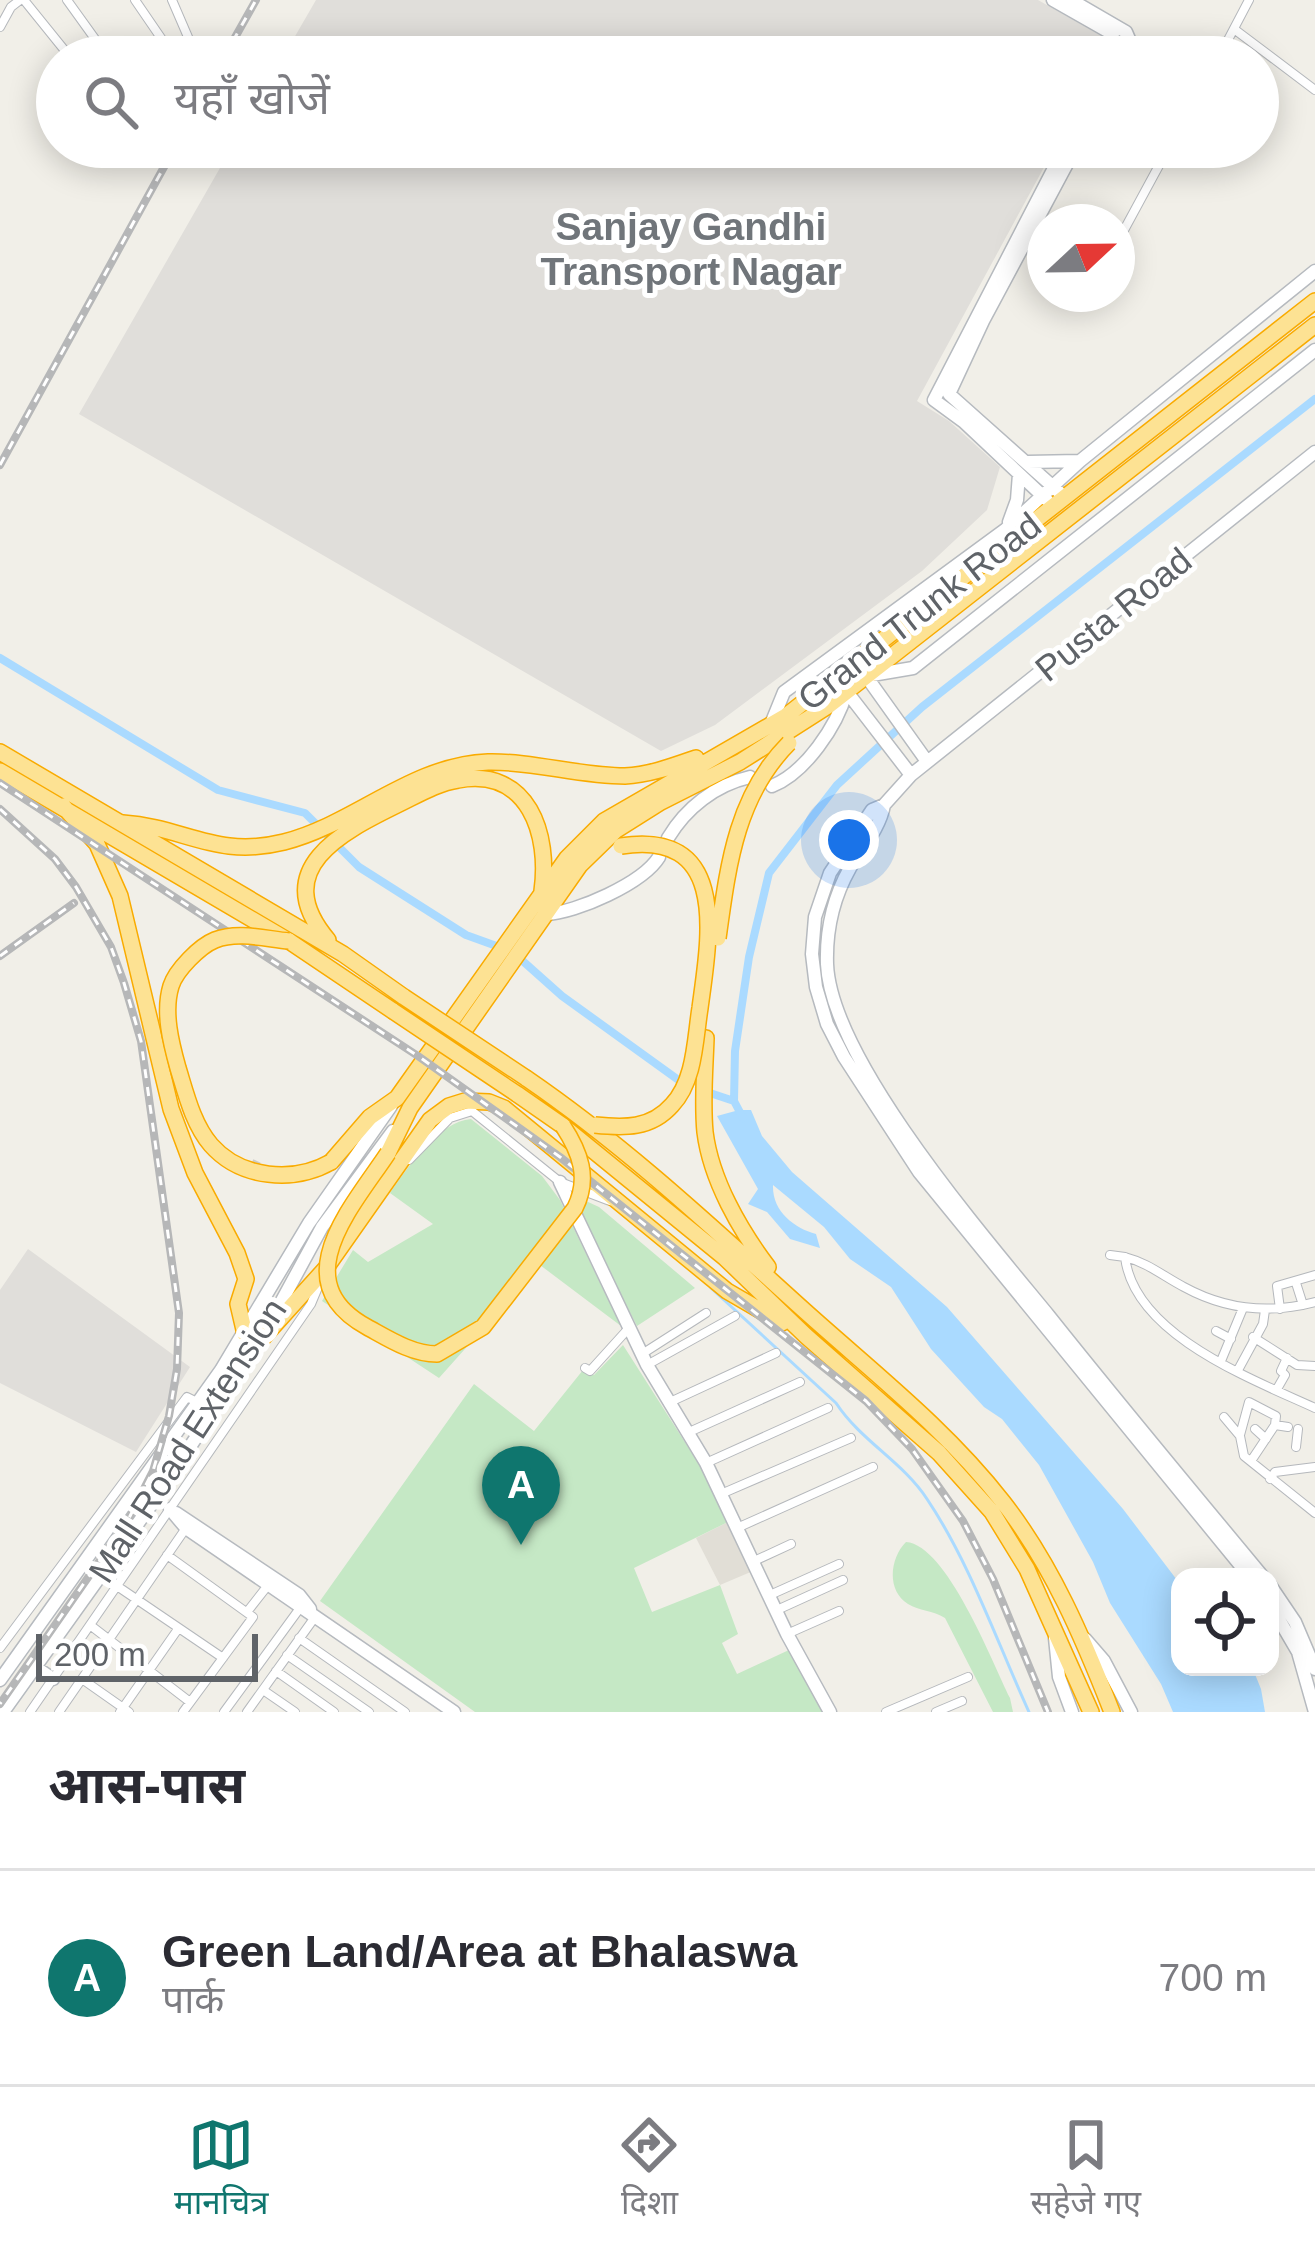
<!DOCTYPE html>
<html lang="hi">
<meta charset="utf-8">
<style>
body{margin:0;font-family:Arial,"Noto Sans Devanagari",sans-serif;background:#f2f2f3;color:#2b2b33}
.controls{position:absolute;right:36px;bottom:36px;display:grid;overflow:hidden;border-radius:24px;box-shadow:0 6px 30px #0003}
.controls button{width:108px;height:108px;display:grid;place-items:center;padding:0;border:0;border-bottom:3px solid #e1e1e2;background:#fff;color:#2b2b33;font:60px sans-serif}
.compass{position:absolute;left:1027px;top:204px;width:108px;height:108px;border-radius:50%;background:#fff;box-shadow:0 6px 30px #0003;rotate:68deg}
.scale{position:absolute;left:36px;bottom:30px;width:222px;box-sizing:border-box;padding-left:12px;border:6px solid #5f6368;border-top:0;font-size:33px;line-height:42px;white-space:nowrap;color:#5f6368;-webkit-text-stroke:9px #fff;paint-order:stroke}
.you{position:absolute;left:849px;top:840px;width:42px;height:42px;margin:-30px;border:9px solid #fff;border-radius:50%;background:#1a73e8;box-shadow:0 0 0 18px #1a73e833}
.badge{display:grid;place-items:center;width:78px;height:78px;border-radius:50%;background:#0f766e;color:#fff;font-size:39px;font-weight:700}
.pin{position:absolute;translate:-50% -99px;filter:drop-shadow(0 3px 6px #0008)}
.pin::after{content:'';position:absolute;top:63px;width:42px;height:36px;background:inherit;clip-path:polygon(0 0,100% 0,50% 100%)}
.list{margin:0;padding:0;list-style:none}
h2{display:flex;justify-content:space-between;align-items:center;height:156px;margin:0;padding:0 48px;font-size:51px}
h2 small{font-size:39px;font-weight:400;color:#7c7c81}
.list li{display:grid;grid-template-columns:78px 1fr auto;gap:36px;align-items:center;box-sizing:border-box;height:216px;padding:0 48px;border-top:3px solid #e1e1e2}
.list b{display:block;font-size:45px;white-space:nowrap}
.list p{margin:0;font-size:39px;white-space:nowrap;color:#7c7c81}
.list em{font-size:39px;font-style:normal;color:#7c7c81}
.icon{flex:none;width:66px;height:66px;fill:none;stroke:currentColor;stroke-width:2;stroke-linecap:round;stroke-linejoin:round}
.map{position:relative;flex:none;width:1315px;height:1712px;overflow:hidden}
.search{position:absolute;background:#fff;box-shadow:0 6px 30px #0003;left:36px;right:36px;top:36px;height:132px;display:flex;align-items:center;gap:30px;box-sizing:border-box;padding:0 42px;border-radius:66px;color:#7c7c81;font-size:45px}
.sheet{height:372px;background:#fff}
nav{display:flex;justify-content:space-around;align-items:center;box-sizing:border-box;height:168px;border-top:3px solid #e1e1e2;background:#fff;font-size:33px;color:#7c7c81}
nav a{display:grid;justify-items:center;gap:6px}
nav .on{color:#0f766e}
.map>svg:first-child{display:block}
.industrial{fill:#e0deda}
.education{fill:#e1ded6}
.green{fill:#c5e8c5}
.water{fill:#aadaff}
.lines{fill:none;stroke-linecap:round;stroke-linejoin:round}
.stream{stroke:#aadaff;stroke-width:3}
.canal{stroke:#aadaff;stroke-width:8}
.street-tunnel{stroke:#ccccc8;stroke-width:8;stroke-dasharray:8 4;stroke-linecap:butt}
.street-casing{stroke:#b5b8bc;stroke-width:10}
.secondary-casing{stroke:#b6babf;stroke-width:15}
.highway-casing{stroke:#f9ab00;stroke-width:18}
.street{stroke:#fff;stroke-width:8}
.secondary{stroke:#fff;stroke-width:12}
.highway{stroke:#fde293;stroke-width:15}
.rail-casing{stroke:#b6b7b8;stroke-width:8}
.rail{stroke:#fff;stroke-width:3;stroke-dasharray:9;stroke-linecap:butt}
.highway-bridge-casing{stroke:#f9ab00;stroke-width:18;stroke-linecap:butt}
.highway-bridge{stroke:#fde293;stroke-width:15}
.labels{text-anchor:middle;stroke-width:10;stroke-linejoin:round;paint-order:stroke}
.street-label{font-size:36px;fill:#5f6368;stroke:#fff}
.neighbourhood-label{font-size:39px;font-weight:bold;fill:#70757a;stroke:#fff}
</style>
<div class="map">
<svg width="1315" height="1712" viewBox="0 0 1315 1712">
<rect width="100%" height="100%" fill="#f1efe8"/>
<path class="industrial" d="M316,0H1038L1112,42L1104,57H283Z
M232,147H1055L917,401L949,421L1000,467L987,510L922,571L715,725L661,751L79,414Z
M28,1249L190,1367L136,1452L0,1383V1290Z"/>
<path class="education" d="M730,1521L753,1571L720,1585L696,1538Z"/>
<path class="green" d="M471,1119L542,1176L560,1200L621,1326L540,1265L439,1378L322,1301L353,1250L368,1262L433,1224L390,1193C407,1168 439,1121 471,1119Z
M586,1201L599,1207L695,1288L637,1326L580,1215Z
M623,1345L718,1494L730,1521L634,1568L652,1612L720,1585L738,1634L722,1643L737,1674L789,1650L823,1712H475L320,1601L474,1384L534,1431L583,1370L594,1375Z
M906,1542C947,1545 992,1662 1010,1698L1013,1712H993L945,1618C933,1610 919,1611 908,1604C886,1590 890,1558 906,1542Z"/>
<path class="water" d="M739,1110H751L762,1136L792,1172L947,1307L1123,1509L1180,1584V1667H1252L1261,1689L1265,1712H1173L1161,1684L1110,1603L1093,1562L1039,1465L1002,1419L984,1407L931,1349L891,1287L850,1259L824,1227L773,1185C772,1211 794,1228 816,1234L820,1248L790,1239L767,1212L748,1204L758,1189L717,1116Z"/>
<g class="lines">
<path class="stream" d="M711,1288L836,1403C861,1441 903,1462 927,1499C970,1563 997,1642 1029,1712"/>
<path class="canal" d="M0,658L218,790L305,813L359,867L466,935L502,948
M516,955L562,996L684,1084
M704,1091L734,1101L743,1118
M734,1101L735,1051L749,957L769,873L837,785L922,707L1315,399"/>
<path class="street-tunnel" d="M249,1178L257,1161"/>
<g class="street-casing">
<path id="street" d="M24,0L70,57
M67,0L108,57
M135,0L174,57
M172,0L191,44
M0,27L11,7L20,0
M1234,29L1315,90
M1219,57L1249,0
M1117,243L1169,147
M1025,244L1045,255
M409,1160L450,1118L472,1111L560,1182L610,1201
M1110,1255L1125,1257C1134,1335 1252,1379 1315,1408
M1125,1257C1148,1263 1163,1276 1184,1287C1226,1310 1270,1314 1315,1302
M1296,1283L1303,1305
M1280,1309L1277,1286L1315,1275
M1216,1331L1231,1339
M1253,1337L1297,1365L1315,1366
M642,1354L706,1313
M1221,1361L1243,1308
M647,1365L735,1316
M585,1368L590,1371L628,1329
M1238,1370L1263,1324L1265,1310
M1277,1389L1285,1375L1281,1371L1287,1358
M668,1403L776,1353
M1224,1417L1240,1436L1244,1456L1315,1513
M1255,1429L1266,1439
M687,1433L800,1382
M1240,1435L1249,1402L1276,1416L1275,1425
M1296,1447L1298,1429
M1251,1461L1275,1425L1288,1427
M706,1463L828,1408
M1270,1479L1275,1472L1315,1467
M721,1494L851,1438
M737,1528L873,1467
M167,1555L253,1617L183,1712
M752,1562L791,1544
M117,1586L223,1658
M770,1595L839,1564
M777,1610L843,1580
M247,1612L269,1584
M90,1625L190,1702
M787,1634L839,1611
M299,1638L405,1712
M0,1648L187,1397L197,1402
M287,1655L369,1712
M276,1671L334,1712
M82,1679L129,1712
M263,1690L295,1712
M30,1712L311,1304L321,1280
M59,1712L186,1528
M120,1712L178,1629
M224,1712L300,1608
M247,1712L315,1617
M886,1712L968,1677
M936,1712L962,1701"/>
</g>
<g class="secondary-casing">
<path id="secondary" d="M1053,0L1111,33L1118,48L1114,57
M1071,0L1126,32L1129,39L1124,57
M1028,462L1079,461
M1059,492L949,394L983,321L1076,147
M1047,500L964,422L934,400L1065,147
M1009,522L1017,500L1019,474
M847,692L911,775L884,805L872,810L830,873L815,917L812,954L816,987L827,1024L844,1057L919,1172L1250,1577
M771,724L784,692L1006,529L1080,461L1315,271
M926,760L866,676L913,668L1315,350
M911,775L1315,452
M772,786C805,773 837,726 846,693
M884,805C880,828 862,848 850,868C833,898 826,931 827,964C831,1061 986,1239 1049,1316C1119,1404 1191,1490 1263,1577
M668,838C686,808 715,785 750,777
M546,914C576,913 643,883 659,857
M560,1182L647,1365L706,1463L787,1634L830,1712
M170,1509L186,1528L454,1712
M176,1513L299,1595L310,1609
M1270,1585L1295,1622L1315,1669
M1270,1604L1298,1652L1315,1712
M1055,1638L1059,1677L1072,1712
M1085,1639L1104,1661L1131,1712
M35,1667L53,1679
M0,1680L221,1370L309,1223L391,1106
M3,1712L156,1498L260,1341L322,1227L393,1131"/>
</g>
<g class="highway-casing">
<path id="highway" d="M0,752L343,954L404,997
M0,771L289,941L393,1011
M63,806L97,844L120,896L171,1109L195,1173L237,1253L246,1279L238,1304L245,1334
M123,823C184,827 216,859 284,842C355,824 411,765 488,762C533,761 579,776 625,776C649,775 673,766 696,758
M328,940C268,869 342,832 397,805C416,796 437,783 458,780C529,767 550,835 542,891
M706,1038C705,1069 702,1101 705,1132C711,1180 740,1230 768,1267
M526,1078C627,1147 715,1230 806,1312C874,1373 946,1429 1003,1502C1052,1565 1083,1638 1112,1712
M517,1094L563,1126L725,1258L806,1336L939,1453L992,1512L1027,1569L1091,1712
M388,1153L410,1108L580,865L615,831L661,802L740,762L828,706L1315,325
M331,1162L370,1117L397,1098L567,858L604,821L786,716L1315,301
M260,1341L326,1268L430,1120L449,1106L465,1101L489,1102L504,1108L727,1291L782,1323"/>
</g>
<use href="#street" class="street"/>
<use href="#secondary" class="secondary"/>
<use href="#highway" class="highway"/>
<g class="rail-casing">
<path id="rail" d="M224,57L256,0
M0,465L175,147
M0,783L418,1056L560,1157L866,1401L912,1449L963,1521L993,1579L1048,1712
M0,809L55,859L76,887L111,947L124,983L141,1041L179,1313L177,1369L169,1416L153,1471L128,1520L0,1704
M0,956L74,903"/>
</g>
<use href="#rail" class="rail"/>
<g class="highway-bridge-casing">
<path id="highway-bridge" d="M718,938C728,866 736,796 789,743
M289,941C266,939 238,931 215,940C200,946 176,970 171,986C163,1012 171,1043 178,1068C186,1094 193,1124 211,1145C241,1179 294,1183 331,1162
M404,997L526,1078
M393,1011L517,1094
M595,1125C624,1128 651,1129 672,1105C695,1081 695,1039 700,1008C709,940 731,829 621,846
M388,1153C353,1206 283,1281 367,1327C389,1339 412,1354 437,1354L483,1327L575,1208C590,1178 580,1152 563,1126"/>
</g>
<use href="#highway-bridge" class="highway-bridge"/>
</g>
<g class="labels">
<g class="street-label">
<text transform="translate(919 611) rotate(-38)" y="13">Grand Trunk Road</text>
<text transform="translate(1113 614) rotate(-39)" y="13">Pusta Road</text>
<text transform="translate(187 1440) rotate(-57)" y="13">Mall Road Extension</text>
</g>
<g class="neighbourhood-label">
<text x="691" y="240">Sanjay Gandhi<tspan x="691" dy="45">Transport Nagar</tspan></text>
</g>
</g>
</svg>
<div class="controls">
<button><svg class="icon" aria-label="locate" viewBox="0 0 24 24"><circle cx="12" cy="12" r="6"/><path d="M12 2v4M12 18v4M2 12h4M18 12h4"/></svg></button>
</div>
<svg class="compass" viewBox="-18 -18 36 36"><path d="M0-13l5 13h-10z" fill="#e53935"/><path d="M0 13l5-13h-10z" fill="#7c7c81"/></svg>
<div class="scale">200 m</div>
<div class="you"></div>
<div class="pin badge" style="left:521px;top:1545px">A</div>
<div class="search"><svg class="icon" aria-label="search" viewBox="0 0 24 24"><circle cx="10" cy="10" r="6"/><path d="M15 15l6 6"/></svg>यहाँ खोजें</div>
</div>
<section class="sheet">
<h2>आस-पास<small></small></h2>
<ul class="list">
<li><span class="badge">A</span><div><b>Green Land/Area at Bhalaswa</b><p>पार्क</p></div><em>700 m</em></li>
</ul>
</section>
<nav>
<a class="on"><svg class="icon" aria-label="map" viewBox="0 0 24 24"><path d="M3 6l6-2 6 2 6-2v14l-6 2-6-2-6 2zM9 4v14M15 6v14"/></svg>मानचित्र</a>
<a><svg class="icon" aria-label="directions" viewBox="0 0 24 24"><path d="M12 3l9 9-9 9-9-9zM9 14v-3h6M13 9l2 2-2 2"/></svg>दिशा</a>
<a><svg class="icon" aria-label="saved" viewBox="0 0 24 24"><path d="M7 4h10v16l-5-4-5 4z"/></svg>सहेजे गए</a>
</nav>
